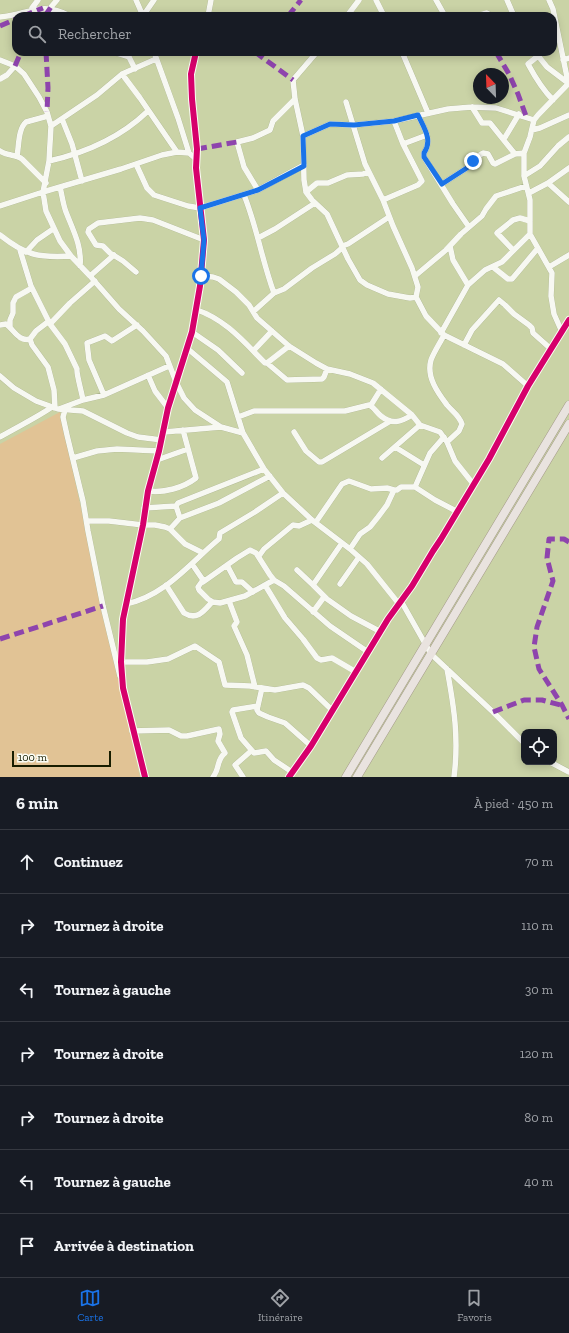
<!DOCTYPE html>
<html lang="fr">
<meta charset="utf-8">
<style>
body{margin:0;font-family:"Zilla Slab",serif;background:#20242c;color:#f1f3f6}
.controls{position:absolute;right:12px;bottom:12px;display:grid;overflow:hidden;border-radius:8px;box-shadow:0 2px 10px #0003}
.controls button{width:36px;height:36px;display:grid;place-items:center;padding:0;border:0;border-bottom:1px solid #363941;background:#171b24;color:#f1f3f6;font:20px sans-serif}
.compass{position:absolute;left:473px;top:68px;width:36px;height:36px;border-radius:50%;background:#171b24;box-shadow:0 2px 10px #0003;rotate:337deg}
.scale{position:absolute;left:12px;bottom:10px;width:99px;box-sizing:border-box;padding-left:4px;border:2px solid #171d00;border-top:0;font-size:11px;line-height:14px;white-space:nowrap;color:#171d00;-webkit-text-stroke:3px #fcfef6;paint-order:stroke}
.stop{position:absolute;width:12px;height:12px;margin:-9px;border:3px solid #1a73e8;border-radius:50%;background:#fff}
.stop.end{background:#1a73e8;border-color:#fff;box-shadow:0 1px 4px #0008}
.list{margin:0;padding:0;list-style:none}
h2{display:flex;justify-content:space-between;align-items:center;height:52px;margin:0;padding:0 16px;font-size:17px}
h2 small{font-size:13px;font-weight:400;color:#9ea1a6}
.list li{display:grid;grid-template-columns:26px 1fr auto;gap:12px;align-items:center;box-sizing:border-box;height:64px;padding:0 16px;border-top:1px solid #363941}
.list b{display:block;font-size:15px;white-space:nowrap}
.list em{font-size:13px;font-style:normal;color:#9ea1a6}
.icon{flex:none;width:22px;height:22px;fill:none;stroke:currentColor;stroke-width:2;stroke-linecap:round;stroke-linejoin:round}
.map{position:relative;flex:none;width:569px;height:777px;overflow:hidden}
.search{position:absolute;background:#171b24;box-shadow:0 2px 10px #0003;left:12px;right:12px;top:12px;height:44px;display:flex;align-items:center;gap:10px;box-sizing:border-box;padding:0 14px;border-radius:12px;color:#9ea1a6;font-size:15px}
.sheet{height:500px;background:#171b24}
nav{display:flex;justify-content:space-around;align-items:center;box-sizing:border-box;height:56px;border-top:1px solid #363941;background:#171b24;font-size:11px;color:#9ea1a6}
nav a{display:grid;justify-items:center;gap:2px}
nav .on{color:#1a73e8}
.map>svg:first-child{display:block}
.green{fill:#e1c395}
.lines{fill:none;stroke-linecap:round;stroke-linejoin:round}
.street-casing{stroke:#abb38f;stroke-width:6}
.primary-casing{stroke:#a39a88;stroke-width:9}
.street{stroke:#f7f8f2;stroke-width:5.5}
.primary{stroke:#e9e3df;stroke-width:8}
.quiet{stroke:#8e44ad;stroke-width:5;stroke-dasharray:10 5;stroke-linecap:butt}
.cycleway-casing{stroke:#fcfef6;stroke-width:8}
.cycleway{stroke:#d6006c;stroke-width:6}
.route{stroke:#1a73e8;stroke-width:5}
</style>
<div class="map">
<svg width="569" height="777" viewBox="0 0 569 777">
<rect width="100%" height="100%" fill="#cad3a6"/>
<path class="green" d="M60,412L140,777H0V444Z"/>
<g class="lines">
<g class="street-casing">
<path id="street" d="M136,0L143,16
M376,0L384,16
M436,0L445,16
M507,0L514,16
M549,0L553,9L568,82
M51,7L57,0
M32,8L38,0
M143,16L154,0
M208,16L211,0
M347,16L359,0
M477,16L487,13L492,16
M0,17C28,15 41,0 70,16
M113,52L129,57L135,69
M154,52L178,118L189,153
M317,52L293,80L295,99L303,136L304,180L306,192L312,200L327,214L348,259L360,280L367,285L388,294L410,298L416,297L426,316L444,335L503,364L528,386
M402,52L428,113
M535,52L547,67L568,83
M538,56L528,64C535,77 542,89 553,100
M0,60L15,66L24,74L39,97L47,112L51,126L49,161L43,192L46,211L60,241L71,256L90,276L119,309L143,331L166,356L176,382L184,398L195,410L221,427
M563,60L569,58
M122,74L140,98L177,152
M0,79L7,75L15,66
M346,102L365,164L383,200L393,226L412,268L418,287L416,297
M472,107L482,123H490L515,154L524,153
M418,115C424,128 433,140 424,153V157L453,204L469,227
M62,119L72,144L82,181
M51,126L97,95L122,74L156,59
M532,130L540,128L569,115
M303,136L330,124L354,125L394,121L448,109L472,107L496,108L534,120
M504,139L519,114
M403,144L427,135
M0,151C7,156 15,154 22,159L46,183
M17,156C19,146 18,129 26,122L48,116
M49,161C85,153 121,137 148,111
M136,164L147,188L154,195L188,206L200,208L258,190L304,165
M524,176L540,166L558,146L569,137
M548,183L569,202
M442,184L473,164C474,158 478,156 483,153L488,154L493,163L495,164L515,154
M60,187C62,195 63,204 66,212C73,230 82,246 80,266
M258,190L244,167L237,142L253,138L270,130L273,121L295,99
M306,192L317,183H328L347,175L363,174L368,172
M529,193L548,183L569,168
M244,195C257,227 262,261 274,293
M383,200L418,185L422,181L403,144L394,121
M0,206L43,192L121,169L162,155L177,152L189,153L196,159
M0,235C25,255 38,258 71,256
M258,238L275,229L315,203
M342,246L348,244L389,217
M450,246L453,260L468,285
M20,250L31,286L50,324L65,344L77,369C76,373 82,393 83,400
M513,250L497,233L513,220L520,218L530,221
M26,252L37,240L53,229
M493,267L508,279H512L538,248
M549,267L569,255
M136,272L123,261L110,253L103,246L96,245L88,232L89,229L98,223L140,218L153,220L204,240
M90,276L114,255
M201,276L213,277L219,279L236,292L249,305L257,318L289,346L316,363L327,369L350,374L373,383L412,415L420,425L440,432L447,442L455,461L474,485
M415,276L446,250L461,234L482,216L486,209L496,196L526,186
M197,310C225,319 245,343 265,363H267L289,346
M254,311L274,293L284,289L312,268L335,254L343,247
M49,321L36,331L30,339L32,345L48,367L54,390L55,408
M50,324L70,303L95,281
M0,325L6,324C14,330 19,342 30,339
M10,327V320L13,313V303L16,297L32,288
M192,332L218,350L242,373
M562,332L554,314L551,296L552,273L530,234V200L524,176V153L530,137L534,120L538,115L568,84
M441,333L468,285L485,270L502,262L530,234
M444,335C440,343 434,352 431,360C426,377 438,393 447,405C453,412 459,415 462,424L459,431L447,442
M464,345L472,330L499,300L505,305L514,314L529,325L532,328L533,333L551,349
M188,349L227,382L243,433
M254,350L272,331
M267,363L287,380L322,379L324,377L327,369
M148,375L155,391L168,408
M0,376L14,388L36,401L58,409L83,411L127,433L138,437L162,440
M104,395L89,360L87,343L105,336L112,341L137,325
M371,405L381,389
M59,409L83,400L104,395L169,366
M65,410L63,417L67,435L83,501L88,531L103,606L120,676
M238,417L254,411H345L369,405C374,407 376,412 381,416C392,425 401,422 412,415
M164,432L221,427L243,433L264,469L283,493L312,520L350,549L367,564L399,604
M294,432L306,451L319,462H322L389,422
M0,437C17,427 36,418 52,407
M395,447L424,465
M73,458L97,451L117,449L159,451
M382,458L420,425
M157,460L188,449
M415,487L430,453L444,437
M148,491C164,493 183,488 196,478L183,430
M144,508L176,506
M180,518L219,503L270,476
M87,521H109L143,525H155L165,527L170,529L185,544L203,553
M316,522L342,484L349,481L371,489L387,488L394,490H397L401,487H415L435,500L458,512
M170,529L180,518L176,506L178,503L264,469
M350,549L360,534L370,527L378,517L387,505L394,490
M259,556L264,549L293,525L299,526L312,520
M192,564L203,580L198,587L199,590L208,599L213,602L220,603L245,596L274,580
M227,565L236,582H242L253,592
M297,570L313,585L327,599L351,616L381,632
M203,582L237,558L250,550L256,553L270,575L274,580L284,586L330,626L368,652
M340,584L359,557
M166,585L184,613C197,621 204,611 212,602
M265,585L285,618L303,639L317,658L321,660L332,658L356,672
M313,585L342,543
M229,601L237,622L234,626L247,655L255,687
M401,601L431,654L493,712L524,743
M126,604C165,596 190,563 219,539L220,533L255,512L283,493
M313,612L324,597
M121,662H147L168,659L195,646L219,662L225,685L250,686L275,690L303,685L309,688L332,710
M447,669C454,707 459,738 454,777
M262,688L257,710L259,713L268,717L285,723L311,746
M258,706L233,710L232,712L241,738L254,753L266,751L274,760L292,772
M132,731L169,730L181,736H187L219,729L220,734L218,741L225,753C216,760 220,769 213,777
M550,762L569,772
M145,777L123,688L121,662L123,619L143,525L148,491L159,451L168,408L192,332L200,286L204,240L196,168L197,149L192,99L191,74L196,52
M243,777L235,765L251,751
M289,777L311,746L388,619L412,586L433,551L441,539L489,459L528,386L569,320"/>
</g>
<g class="primary-casing">
<path id="primary" d="M346,777L569,405
M357,777L569,424"/>
</g>
<use href="#street" class="street"/>
<use href="#primary" class="primary"/>
<path class="quiet" d="M208,15L209,16
M23,16L43,8
M45,16L51,7
M288,16L301,0
M0,26L16,19
M46,52L48,88L47,112
M255,52L293,80
M496,52L509,74L518,94L526,116
M15,66L21,52
M197,149L237,142
M569,542L564,539H549L547,558L553,581L537,627L534,647L539,669L562,705L569,719
M0,639L103,606
M493,712L524,700H542L564,706"/>
<g class="cycleway-casing">
<path id="cycleway" d="M145,777L123,688L121,662L123,619L143,525L148,491L159,451L168,408L192,332L200,286L204,240L196,168L197,149L192,99L191,74L196,52
M289,777L311,746L388,619L412,586L433,551L441,539L489,459L528,386L569,320"/>
</g>
<use href="#cycleway" class="cycleway"/>
</g>
<g class="lines">
<path class="route" d="M201,276L204,240L200,208L258,190L304,166L303,136L330,124L354,125L394,121L418,115C424,128 433,140 424,153V157L442,184L473,164V161"/>
</g>
</svg>
<div class="controls">
<button><svg class="icon" aria-label="locate" viewBox="0 0 24 24"><circle cx="12" cy="12" r="6"/><path d="M12 2v4M12 18v4M2 12h4M18 12h4"/></svg></button>
</div>
<svg class="compass" viewBox="-18 -18 36 36"><path d="M0-13l5 13h-10z" fill="#e53935"/><path d="M0 13l5-13h-10z" fill="#9ea1a6"/></svg>
<div class="scale">100 m</div>
<div class="stop" style="left:201px;top:276px"></div>
<div class="stop end" style="left:473px;top:161px"></div>
<div class="search"><svg class="icon" aria-label="search" viewBox="0 0 24 24"><circle cx="10" cy="10" r="6"/><path d="M15 15l6 6"/></svg>Rechercher</div>
</div>
<section class="sheet">
<h2>6 min<small>À pied · 450 m</small></h2>
<ul class="list">
<li><svg class="icon" aria-label="ahead" viewBox="0 0 24 24"><path d="M12 20V5M6 11l6-6 6 6"/></svg><div><b>Continuez</b></div><em>70 m</em></li>
<li><svg class="icon" aria-label="right" viewBox="0 0 24 24"><path d="M7 20v-9h11M14 6l5 5-5 5"/></svg><div><b>Tournez à droite</b></div><em>110 m</em></li>
<li><svg class="icon" aria-label="left" viewBox="0 0 24 24"><path d="M17 20v-9H6M10 6l-5 5 5 5"/></svg><div><b>Tournez à gauche</b></div><em>30 m</em></li>
<li><svg class="icon" aria-label="right" viewBox="0 0 24 24"><path d="M7 20v-9h11M14 6l5 5-5 5"/></svg><div><b>Tournez à droite</b></div><em>120 m</em></li>
<li><svg class="icon" aria-label="right" viewBox="0 0 24 24"><path d="M7 20v-9h11M14 6l5 5-5 5"/></svg><div><b>Tournez à droite</b></div><em>80 m</em></li>
<li><svg class="icon" aria-label="left" viewBox="0 0 24 24"><path d="M17 20v-9H6M10 6l-5 5 5 5"/></svg><div><b>Tournez à gauche</b></div><em>40 m</em></li>
<li><svg class="icon" aria-label="arrive" viewBox="0 0 24 24"><path d="M6 21V4h12l-3 4 3 4H6"/></svg><div><b>Arrivée à destination</b></div></li>
</ul>
</section>
<nav>
<a class="on"><svg class="icon" aria-label="map" viewBox="0 0 24 24"><path d="M3 6l6-2 6 2 6-2v14l-6 2-6-2-6 2zM9 4v14M15 6v14"/></svg>Carte</a>
<a><svg class="icon" aria-label="directions" viewBox="0 0 24 24"><path d="M12 3l9 9-9 9-9-9zM9 14v-3h6M13 9l2 2-2 2"/></svg>Itinéraire</a>
<a><svg class="icon" aria-label="saved" viewBox="0 0 24 24"><path d="M7 4h10v16l-5-4-5 4z"/></svg>Favoris</a>
</nav>
